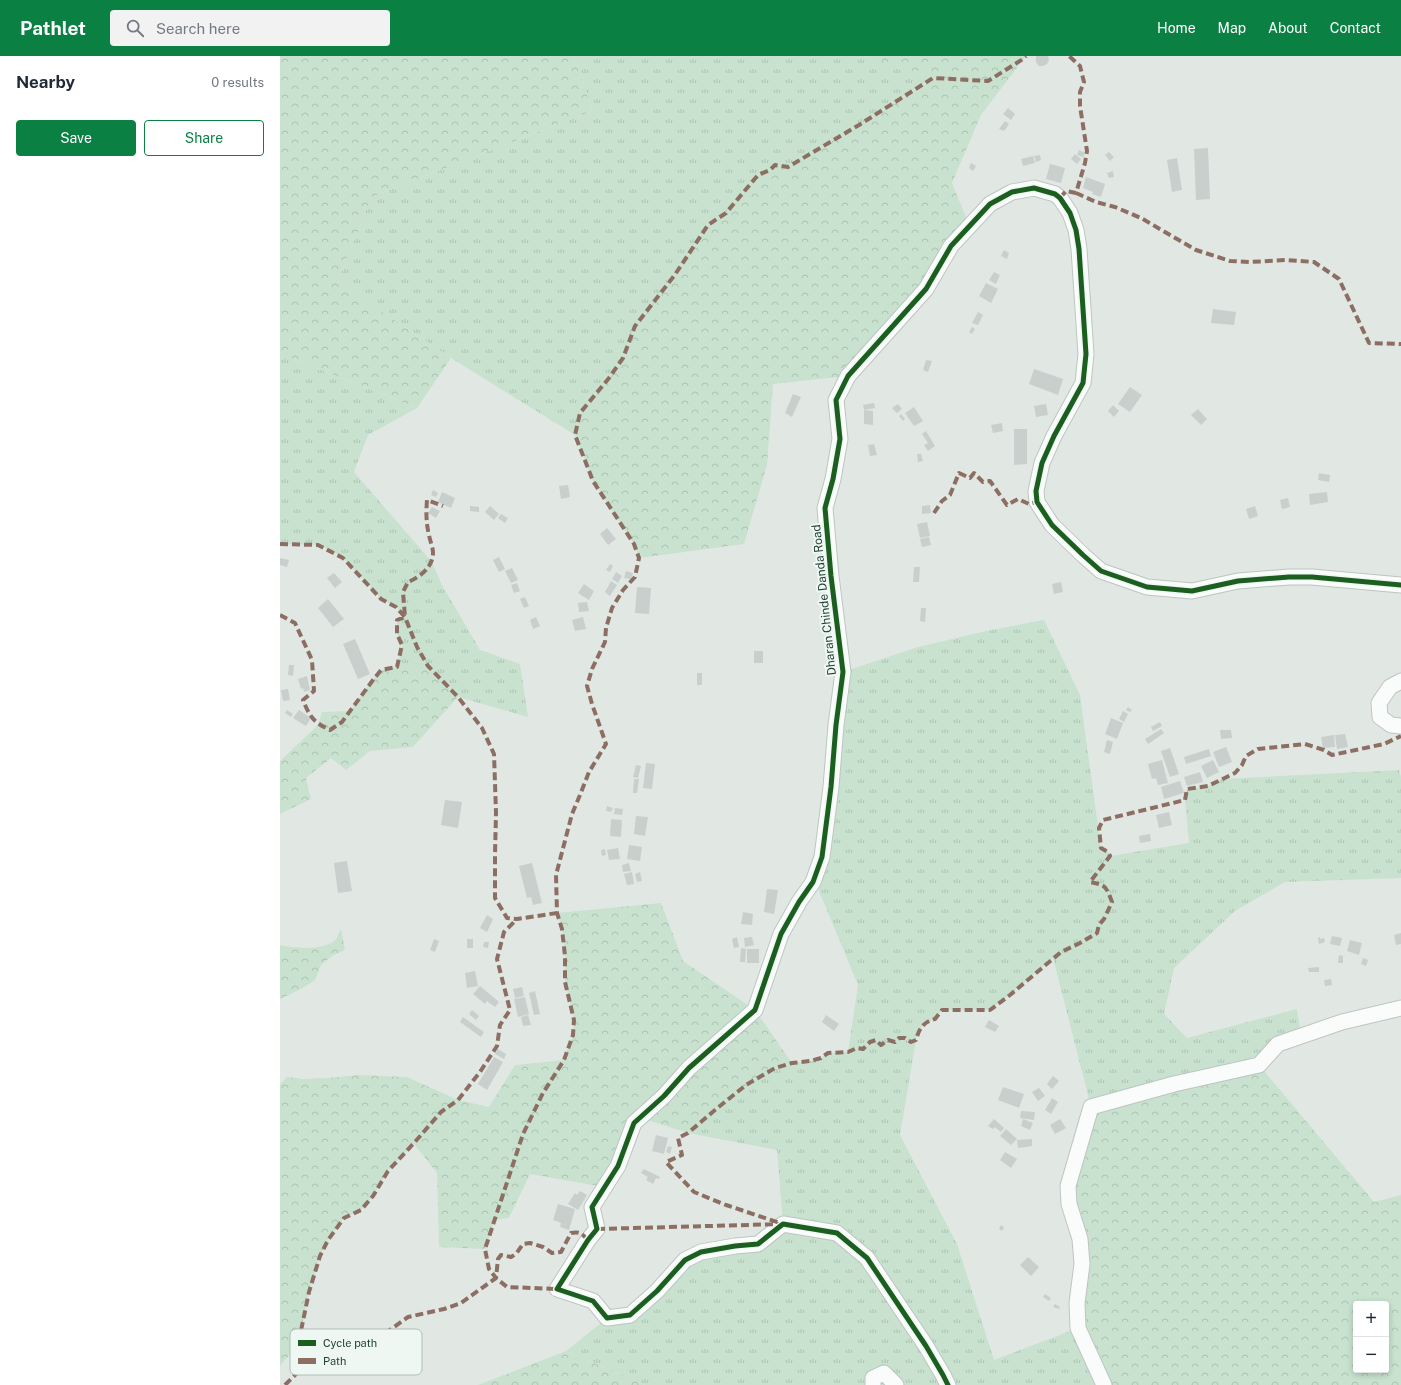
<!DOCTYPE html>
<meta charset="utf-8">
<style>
body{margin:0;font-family:"Public Sans",sans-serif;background:#f2f2f3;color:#1f2937}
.controls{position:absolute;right:12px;bottom:12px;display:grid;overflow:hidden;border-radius:4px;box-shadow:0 2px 6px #0003}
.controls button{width:36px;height:36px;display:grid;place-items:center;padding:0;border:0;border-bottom:1px solid #e0e1e3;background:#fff;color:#1f2937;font:20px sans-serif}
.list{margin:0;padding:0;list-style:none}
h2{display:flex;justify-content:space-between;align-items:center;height:52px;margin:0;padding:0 16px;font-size:17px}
h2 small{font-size:13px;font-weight:400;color:#747a83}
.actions{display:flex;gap:8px;padding:12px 16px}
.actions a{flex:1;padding:9px 0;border:1px solid #0b8043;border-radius:4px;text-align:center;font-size:14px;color:#0b8043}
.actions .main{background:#0b8043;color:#fff}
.icon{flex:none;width:22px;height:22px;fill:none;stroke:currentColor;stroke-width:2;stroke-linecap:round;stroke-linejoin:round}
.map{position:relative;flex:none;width:1121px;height:1329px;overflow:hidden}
header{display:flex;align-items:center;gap:24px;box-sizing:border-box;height:56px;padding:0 20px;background:#0b8043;color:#fff}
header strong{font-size:19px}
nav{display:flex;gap:22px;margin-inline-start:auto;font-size:14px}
.search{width:280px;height:36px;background:#f2f2f3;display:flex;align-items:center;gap:10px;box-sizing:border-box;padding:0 14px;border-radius:4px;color:#747a83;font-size:15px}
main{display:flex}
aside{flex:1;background:#fff}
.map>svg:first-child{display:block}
.grass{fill:url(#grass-tufts)}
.forest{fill:url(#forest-crowns);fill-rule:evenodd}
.building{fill:#c8cfcc}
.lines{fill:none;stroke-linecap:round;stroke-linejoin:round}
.street-casing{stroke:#bec5c1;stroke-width:17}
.street{stroke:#fafcfb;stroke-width:15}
.quiet{stroke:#8d6e63;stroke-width:4;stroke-dasharray:8 4;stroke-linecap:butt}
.cycleway-casing{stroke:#eef7f2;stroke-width:8}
.cycleway{stroke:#1b5e20;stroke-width:5}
.labels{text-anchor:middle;stroke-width:4;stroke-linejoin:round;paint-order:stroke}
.street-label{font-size:12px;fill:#1e3c32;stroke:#eef7f2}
.key{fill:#eef7f2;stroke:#b0bfb8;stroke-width:1}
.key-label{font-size:11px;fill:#1e3c32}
</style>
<header>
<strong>Pathlet</strong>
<div class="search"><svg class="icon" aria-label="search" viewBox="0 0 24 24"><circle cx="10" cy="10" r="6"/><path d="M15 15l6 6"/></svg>Search here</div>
<nav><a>Home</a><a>Map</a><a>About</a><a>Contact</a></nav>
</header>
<main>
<aside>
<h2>Nearby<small>0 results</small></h2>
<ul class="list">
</ul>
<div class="actions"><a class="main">Save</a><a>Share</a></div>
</aside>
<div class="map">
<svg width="1121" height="1329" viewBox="0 0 1121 1329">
<defs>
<pattern id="grass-tufts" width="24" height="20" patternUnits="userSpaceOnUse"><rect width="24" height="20" fill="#c8e2cf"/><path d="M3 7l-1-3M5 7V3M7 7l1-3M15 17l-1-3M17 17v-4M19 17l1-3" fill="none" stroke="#abc3b2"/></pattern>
<pattern id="forest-crowns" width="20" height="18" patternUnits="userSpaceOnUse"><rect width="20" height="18" fill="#c8e2cf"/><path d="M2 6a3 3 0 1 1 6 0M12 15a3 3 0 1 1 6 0" fill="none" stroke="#abc3b2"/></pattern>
</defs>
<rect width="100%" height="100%" fill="#e1e8e4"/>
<path class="grass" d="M295,0H584L653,22L579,69L508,111L495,109L490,114L478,119L446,157L428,169L394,220L355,270L343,302L329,322L300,357L295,379L171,302L58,226L91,141L312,55Z
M0,296L1,298L137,352L88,379L74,416L152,506L162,529L200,594L240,608L248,661L178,641L147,610L117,611L122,589L117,578V564L125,560L116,551L101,543L63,502L50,494L38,489L0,488Z
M764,564L800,639L821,792L828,796L830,800L909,787L905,744L907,733L928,730L942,723L1119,714L1121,721V822L1005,826L955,855L894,912L884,958L907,982L1017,953L1021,980L979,1009L811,1051L773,902L730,939L710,954H662L655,963C643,966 639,973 636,984L620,1079L677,1188L714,1304L798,1272L824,1329H365L286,1295L327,1262L350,1259L405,1204L455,1190L503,1168L497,1094L408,1077L435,1054L466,1029L495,1012L512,1007L530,1005L541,1002L548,997L568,996L578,929L534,823L563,616L638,591L706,575Z"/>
<path class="forest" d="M0,0H295L312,55L91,141L58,226L171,302L137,352L1,298L0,296Z
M584,0H746L701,59L672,127L690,171L568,320L493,328L487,409L464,488L359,502L354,488L313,425L295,379L300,357L329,322L343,302L355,270L394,220L428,169L446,157L478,119L490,114L495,109L508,111L579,69L653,23Z
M148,610L178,641L133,691L90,695L66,714L51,702L26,722L31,743L0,758V705L38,669L42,656L70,655C77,646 94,618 103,614C116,608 134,610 148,610Z
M381,847L403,905L475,954L512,1007C506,1009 500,1010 495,1013C462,1028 435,1054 408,1077L361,1062L324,1131L250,1118L229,1162L215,1164L205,1193L159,1191L157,1117L134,1088L108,1115L93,1140L81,1154L64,1162L48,1184L40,1200L29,1236L18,1289L0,1310V1028L7,1021L23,1023L48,1022L79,1019L127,1021L178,1044L209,1051L235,1009L284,1004L293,979L294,964L285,926V900L282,873L277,857Z
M61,872L65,894L52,900L41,909L35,924L23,932L0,943V889C14,892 44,895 55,884C58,881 59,876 61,872Z
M979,1009L1094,1146L1121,1139V1329H824L798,1272L802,1208L789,1148L811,1051ZM1076,1248H1106V1314H1076Z
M286,1295L365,1329H198Z"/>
<path class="building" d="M756,0H768L769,4L767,8L763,10H759L756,6Z
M728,52L735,58L731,64L723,58Z
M725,65L729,68L724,75L719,73Z
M928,92L930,143L916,144L914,93Z
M799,94L805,97L803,101L797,99Z
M829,96L834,101L830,105L825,99Z
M795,98L801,103L797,108L791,103Z
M760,99L761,104L756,106L754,100Z
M753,100L755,107L743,110L741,103Z
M897,102L902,134L892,136L887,104Z
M691,107L696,110L693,115L689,112Z
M770,108L785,112L781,127L766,123Z
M833,115L834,121L829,122L827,117Z
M806,121L825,128L821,141L812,138L813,136L803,132Z
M724,194L729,197L727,203L721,200Z
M714,216L720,219L716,228L709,224Z
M706,227L718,233L711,247L699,240Z
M933,253L956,256L954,269L931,267Z
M698,256L703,259L698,269L692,267Z
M692,271L695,273L692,278L689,276Z
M646,304L652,305L648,316L643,314Z
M754,313L783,323L778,339L749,328Z
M850,331L862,339L850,356L838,348Z
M513,338L521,341L512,361L505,357Z
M594,347L595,352L584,354L583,349Z
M618,348L622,353L617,357L612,352Z
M766,348L768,359L756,361L754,350Z
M833,349L839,355L834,361L828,355Z
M634,351L643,365L634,370L625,357Z
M918,353L927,363L921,369L911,359Z
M584,354L593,355V369L584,368Z
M621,358L625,363L623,365L619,360Z
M722,367L723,375L713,377L711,369Z
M734,373H747V408L734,409Z
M646,375L655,390L648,395L644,389L648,387L642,378Z
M594,388L597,399L590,400L588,389Z
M637,398H641L643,405L638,406Z
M1039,417L1050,419L1049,426L1038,424Z
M288,429L290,441L281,443L279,430Z
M153,434L158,437L156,441L151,439Z
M162,436L175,442L171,452L158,446Z
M1047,436L1048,446L1030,449L1029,438Z
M1008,442L1010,451L1002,453L1000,444Z
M650,449L651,457L642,458V450Z
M190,450L199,451V456L190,455Z
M210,450L219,458L214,464L205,456Z
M975,450L978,460L969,463L966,453Z
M152,451L160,455L156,462L148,457Z
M221,458L228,462L225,467L218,462Z
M647,466L650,480L640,482L637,468Z
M327,472L336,483L328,489L320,478Z
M649,481L651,489L642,491L640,483Z
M219,501L225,513L219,516L213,504Z
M0,502L9,504L7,511L0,509Z
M330,508L333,510L330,516L326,514Z
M634,511H640L639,526H633Z
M232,512L238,524L231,527L225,515Z
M346,515L353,517L351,523L344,522Z
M336,516L342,520L338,527L332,523Z
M54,517L62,526L55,532L47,522Z
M331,525L337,529L330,540L325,536Z
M781,526L783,536L774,538L772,528Z
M237,527L240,535L234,537L231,529Z
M304,528L314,535L309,544L298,537Z
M357,531L371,532L369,558L355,557Z
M245,541L249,550L244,552L240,543Z
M48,543L64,563L53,571L38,552Z
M307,546L309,555L299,556L298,547Z
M641,552H646L645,566L640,565Z
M256,561L260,570L253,573L250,564Z
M303,561L306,573L295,575L292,564Z
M75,583L90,618L78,623L63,588Z
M474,595H483V607H474Z
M9,609H14L13,620L8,619Z
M417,617H422V629H417Z
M27,620L30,634L24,636L23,632L21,633L18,623Z
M8,633L10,644L3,645L1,634Z
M848,651L852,654L850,656L846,654Z
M7,654L13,658L11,661L5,657Z
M19,654L31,662L26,670L13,662Z
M843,655L848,658L844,666L839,663Z
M831,662L843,667L837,683L825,678Z
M880,666L882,670L873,675L871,671Z
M881,673L884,677L868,688L865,683Z
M940,674H951L952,682L941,683Z
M1065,678L1068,691L1057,693L1055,679Z
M1054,679L1055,691L1043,692L1041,681Z
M827,684L833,686L830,698L824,696Z
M946,691L952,706L939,711L933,696Z
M890,692L899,718L890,721L881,695Z
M929,693L931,700L906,708L904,701Z
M882,704L888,727L878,729L876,722L872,723L868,708Z
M933,704L939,716L927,722L921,710Z
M366,707L375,708L372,733L363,732Z
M356,709L361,710L358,722L353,721Z
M920,716L923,726L907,730L904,721Z
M354,723H359L357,737H353Z
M900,725L904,737L884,743L881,731Z
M165,744L182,746L178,772L161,769Z
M327,750L333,752L331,756L326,755Z
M335,752L343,753L342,759L334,758Z
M889,756L892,769L879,772L876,759Z
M356,760L368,761L365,780L354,778Z
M331,763L342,764L341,781L330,780Z
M870,778L871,785L860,787L859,780Z
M349,789L362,791L360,805L347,803Z
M338,792L340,803L329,804L327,794Z
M325,793L326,799L322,800L321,794Z
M67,805L72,835L58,837L54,807Z
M252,807L262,847L253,849L251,841L247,842L239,810Z
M349,807L351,815L343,816L342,809Z
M352,816L354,828L347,829L344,818Z
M360,816L362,825L357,826L355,818Z
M487,833L498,834L494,858L484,856Z
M463,856L473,858L472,869L461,868Z
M207,859L213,863L207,876L200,872Z
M1121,877V888L1116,889L1114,879Z
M1052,880L1062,882L1060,890L1050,888Z
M457,881L459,891L454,892L452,883Z
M472,881L474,889L465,891L464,882Z
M1040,881V883L1044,882L1045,886L1039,888L1038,882Z
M154,883L159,885L155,896L150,894Z
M187,883H193V892H187Z
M1070,884L1082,887L1079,899L1067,895Z
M204,886H209L208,892L203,891Z
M461,892L466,893L465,906H460Z
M467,893H479V907H467Z
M1059,899L1063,900V907H1058Z
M1083,902L1088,904L1086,910L1081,908Z
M1039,911V916H1029L1028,912Z
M195,915L198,930L187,932L185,917Z
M1051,923L1052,929L1045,930L1044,924Z
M200,930L219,946L215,951L207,945L205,948L193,938Z
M242,931L244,940L235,942L233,933Z
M255,935L260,958L254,959L249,937Z
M245,941L249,958L238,961L234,943Z
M192,954L199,960L196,964L189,958Z
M248,959L251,969L243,970L241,961Z
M546,959L559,968L554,975L542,966Z
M183,961L204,976L201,981L180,966Z
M709,964L719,970L715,976L705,971Z
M218,993L226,998L224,1003L215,998Z
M214,1001L223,1006L207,1034L198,1028Z
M773,1020L779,1025L772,1033L767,1028Z
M723,1031L744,1038L739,1052L718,1044Z
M759,1032L765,1040L758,1045L752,1036Z
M772,1042L778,1046L771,1058L765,1054Z
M741,1055L755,1056L754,1064L740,1062Z
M714,1063L724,1072L721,1076L715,1071L713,1073L708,1070Z
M743,1063L753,1067L750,1074L741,1070Z
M780,1063L786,1072L775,1078L770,1069Z
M726,1073L737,1083L731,1089L720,1080Z
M376,1079L388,1082L384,1098L372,1095Z
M752,1083V1090L738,1092L737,1084Z
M388,1090L392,1091L390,1098L386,1096Z
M725,1096L737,1103L731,1112L720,1104Z
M364,1113L380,1121L379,1123L376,1122L373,1128L366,1124L368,1121L361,1117Z
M300,1135L307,1139L298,1154L288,1148L295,1137L297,1139Z
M278,1148L295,1153L289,1174L280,1171L281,1167L273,1164Z
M721,1169L724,1171L722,1175L719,1173Z
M748,1201L759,1211L751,1220L740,1209Z
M765,1238L771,1242L769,1245L763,1241Z
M775,1248L780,1251L779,1253L773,1251Z"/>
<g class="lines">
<g class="street-casing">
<path id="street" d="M1121,625L1110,631L1099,647L1100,661L1111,669L1121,670
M593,1329V1322L604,1317L616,1329
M668,1329L663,1319L646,1290L587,1202L557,1177L503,1168L478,1188L455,1190L421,1196L405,1204L377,1235L350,1259L327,1262L313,1245L277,1233L308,1184L317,1173L312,1151L338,1110L354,1067L384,1040L409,1012L475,954L501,878L519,846L533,826L542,801L551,731L556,669L563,616L551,520L545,452L553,423L560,383L556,344L568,320L646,233L671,190L710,148L732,136L754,132L775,138L780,142L790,157L796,174L799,193L806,298L803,327L774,380L762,407L756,435L757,446L772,469L803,499L821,515L867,531L912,535L958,525L1009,521H1032L1121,529
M824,1329L798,1272L797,1247L802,1208L800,1183L789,1148L788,1130L811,1051L894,1028L979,1009L998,988L1062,966L1121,952"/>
</g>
<use href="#street" class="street"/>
<path class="quiet" d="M796,137L816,146L835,151L861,162L916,194L950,205L970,206L1006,204L1034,206L1059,223L1089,287L1121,288
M780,142L786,135L796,137L805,107L807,95L800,50V36L804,26L800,10L789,0
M654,457L662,445L670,439L679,417L690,422L694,417L703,426L710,425L727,449L738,443L749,448L757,446
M0,488L38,489L63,502L101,543L116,551L125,561L137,591L148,610L178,641L202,672L214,698L216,757L215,799V842L227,862L237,863L277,857
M0,559L15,567L32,604L34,635L23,644C30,661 33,666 50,674L62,666L93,624L101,614L117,611L122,589L117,578V564L125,561L123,536L128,526C140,521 153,511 153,497C153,491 150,485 149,479C146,467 146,456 147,444L163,450
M317,1173L503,1168L446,1149L414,1136L386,1106L402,1099L398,1082L408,1077L435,1054L466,1029L495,1012L512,1007L530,1005L541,1002L548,997L568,996L577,992L583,993L590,986L596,984L601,989L608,984L615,986L619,982H625L631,986L636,984C639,973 643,966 655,963L662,954H710L730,939L781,896L800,887L817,877L819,869L824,863L832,846C826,830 826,829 810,826L830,800L828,796L821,792L819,772L823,764L905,744L907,733L928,730L955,717L962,709L966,700L978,693L1025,688L1044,694L1052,699L1104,688L1121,680
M308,1184C302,1178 300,1175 291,1177L281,1196L272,1197L263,1191L250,1187L243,1188L236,1198L231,1201L221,1199L218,1203L216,1222L209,1213L205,1193L243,1078L263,1037L284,1004L293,979L294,964L285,926V900L282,873L277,857L276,819L292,758L300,739L309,716L326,688L312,648L307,630L312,613L325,586L326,572L332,552L343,534L355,521L359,502L354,488L313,425L295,379L300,357L329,322L343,302L355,270L394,220L428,169L446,157L478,119L490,114L495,109L508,111L579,69L653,22L708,25L743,3L746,0
M30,1311L36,1309L71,1283L107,1276L128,1261L164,1253L181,1247L216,1222L227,1231L277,1233
M5,1329L19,1315L30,1311L18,1289L29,1236L40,1200L48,1184L64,1162L81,1154L93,1140L108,1115L134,1087L161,1056L178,1044L200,1016L217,990L220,969L230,954L217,903L224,876L237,863"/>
<g class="cycleway-casing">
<path id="cycleway" d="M668,1329L663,1319L646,1290L587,1202L557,1177L503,1168L478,1188L455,1190L421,1196L405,1204L377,1235L350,1259L327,1262L313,1245L277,1233L308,1184L317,1173L312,1151L338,1110L354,1067L384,1040L409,1012L475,954L501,878L519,846L533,826L542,801L551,731L556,669L563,616L551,520L545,452L553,423L560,383L556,344L568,320L646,233L671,190L710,148L732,136L754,132L775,138L780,142L790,157L796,174L799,193L806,298L803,327L774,380L762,407L756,435L757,446L772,469L803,499L821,515L867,531L912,535L958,525L1009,521H1032L1121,529"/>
</g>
<use href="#cycleway" class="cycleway"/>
</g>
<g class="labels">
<g class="street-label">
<text transform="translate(544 544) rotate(-96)" y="4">Dharan Chinde Danda Road</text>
</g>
</g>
<rect x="10" y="1273" width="132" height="46" rx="6" class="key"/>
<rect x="18" y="1284" width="18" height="6" fill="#1b5e20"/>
<rect x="18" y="1302" width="18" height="6" fill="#8d6e63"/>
<g class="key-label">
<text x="43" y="1291">Cycle path</text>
<text x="43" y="1309">Path</text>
</g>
</svg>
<div class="controls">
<button>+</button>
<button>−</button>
</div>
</div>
</main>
